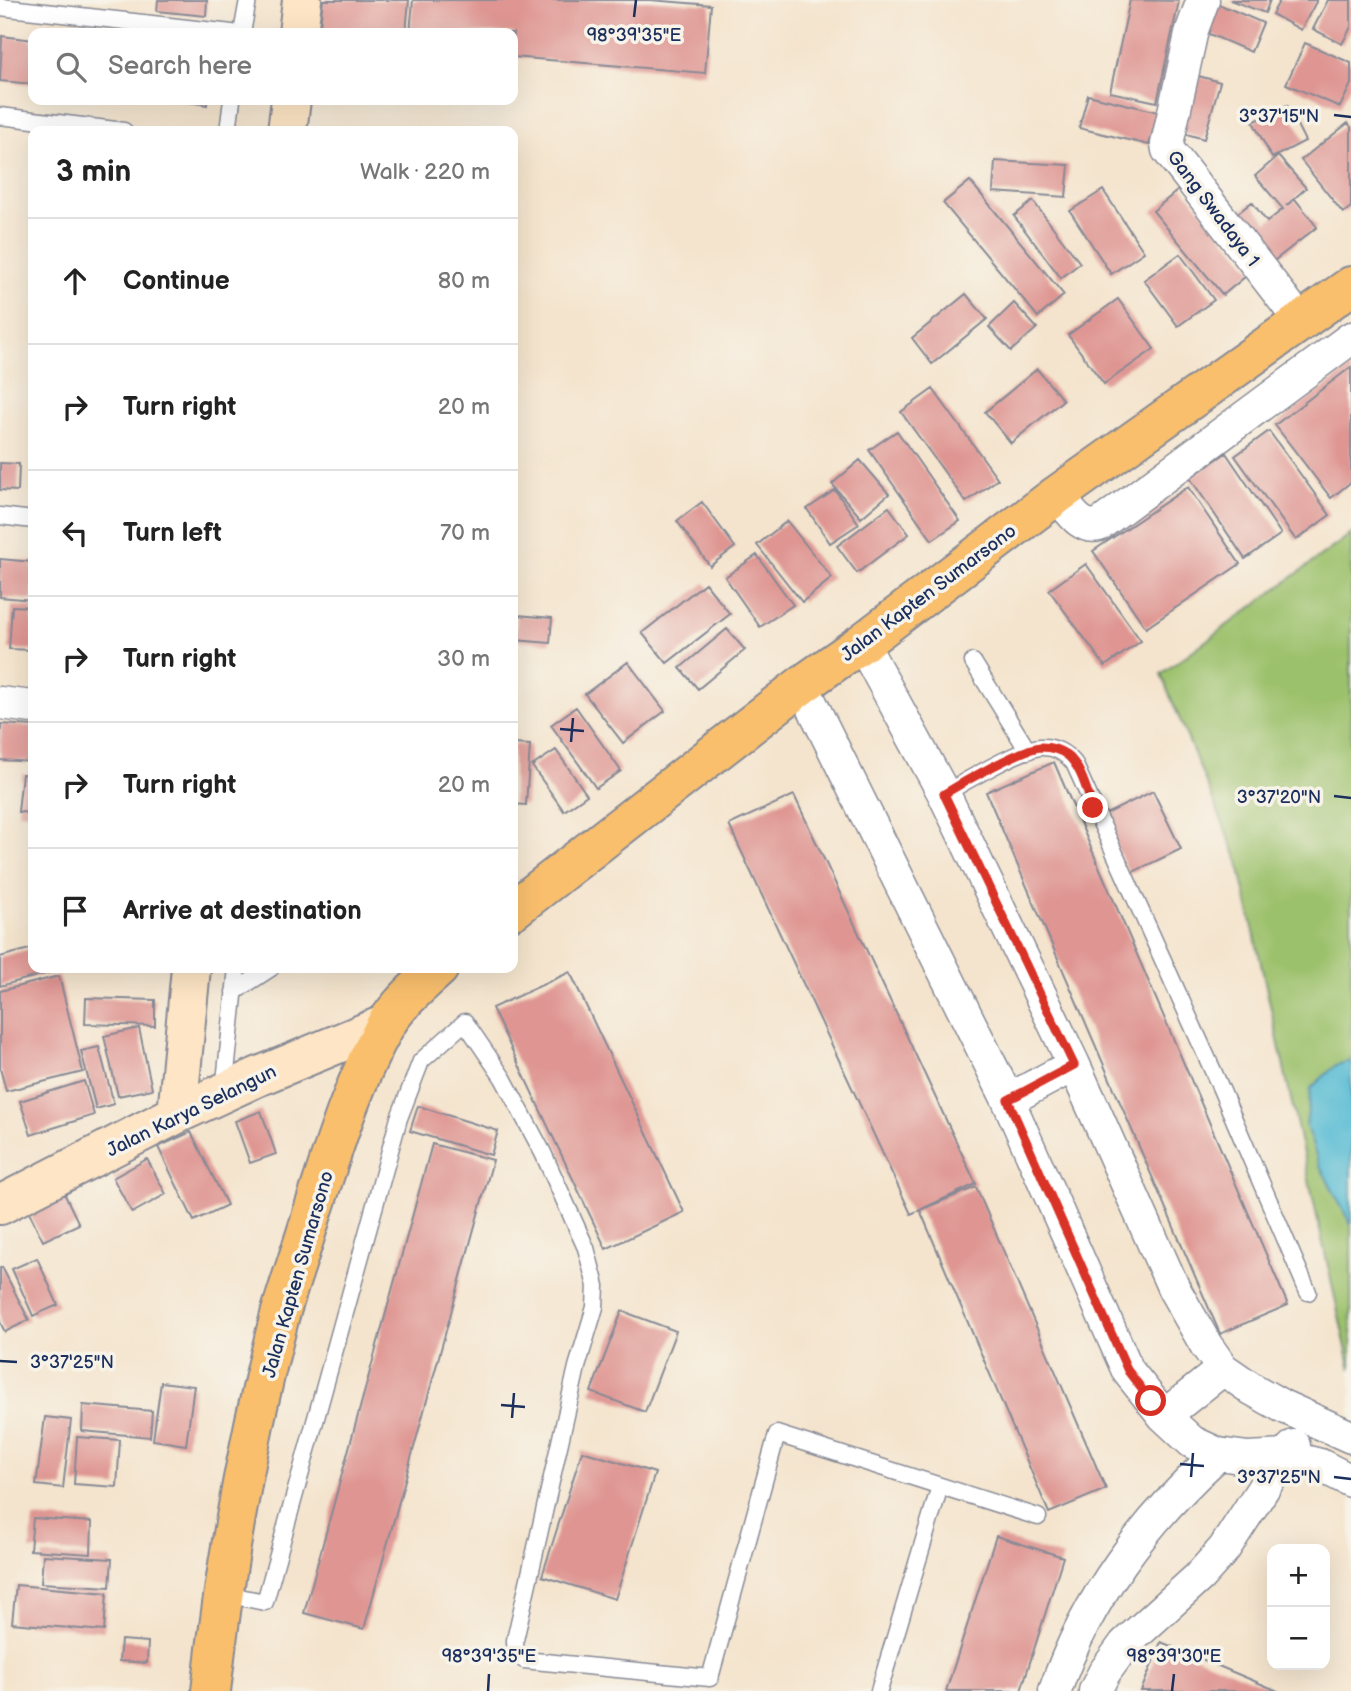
<!DOCTYPE html>
<meta charset="utf-8">
<style>
body{margin:0;font-family:"Balsamiq Sans",sans-serif;background:#f6f6f6;color:#222}
.controls{position:absolute;right:21px;bottom:21px;display:grid;overflow:hidden;border-radius:14px;box-shadow:0 7px 28px #0002}
.controls button{width:63px;height:63px;display:grid;place-items:center;padding:0;border:0;border-bottom:2px solid #e0e0e0;background:#fff;color:#222;font:35px sans-serif}
.stop{position:absolute;width:21px;height:21px;margin:-16px;border:5px solid #d93025;border-radius:50%;background:#fff}
.stop.end{background:#d93025;border-color:#fff;box-shadow:0 2px 7px #0008}
.list{margin:0;padding:0;list-style:none}
h2{display:flex;justify-content:space-between;align-items:center;height:91px;margin:0;padding:0 28px;font-size:30px}
h2 small{font-size:23px;font-weight:400;color:#767676}
.list li{display:grid;grid-template-columns:46px 1fr auto;gap:21px;align-items:center;box-sizing:border-box;height:126px;padding:0 28px;border-top:2px solid #e0e0e0}
.list b{display:block;font-size:26px;white-space:nowrap}
.list em{font-size:23px;font-style:normal;color:#767676}
.icon{flex:none;width:38px;height:38px;fill:none;stroke:currentColor;stroke-width:2;stroke-linecap:round;stroke-linejoin:round}
.map{position:relative;flex:none;width:1351px;height:1691px;overflow:hidden}
.search{position:absolute;background:#fff;box-shadow:0 7px 28px #0002;left:28px;top:28px;width:490px;height:77px;display:flex;align-items:center;gap:18px;box-sizing:border-box;padding:0 24px;border-radius:14px;color:#767676;font-size:26px}
.panel{position:absolute;background:#fff;box-shadow:0 7px 28px #0002;left:28px;top:126px;width:490px;height:847px;border-radius:14px}
.map>svg:first-child{display:block}
.green{fill:#9cc16c;stroke:#5c7865;stroke-width:2}
.water{fill:#56bcd4;stroke:#387699;stroke-width:2}
.building{fill:#df9693}
.lines{fill:none;stroke-linecap:round;stroke-linejoin:round}
.lane-casing{stroke:#888a96;stroke-width:19}
.street-casing{stroke:#888a96;stroke-width:35}
.secondary-casing{stroke:#888a96;stroke-width:42}
.highway-casing{stroke:#888a96;stroke-width:42}
.lane{stroke:#fff;stroke-width:16}
.street{stroke:#fff;stroke-width:32}
.secondary{stroke:#fde5c5;stroke-width:38}
.highway{stroke:#f9bf6d;stroke-width:38}
.route{stroke:#d93025;stroke-width:9}
.ticks{fill:none;stroke:#1b2f5e;stroke-width:2.5}
.labels{text-anchor:middle;stroke-width:7;stroke-linejoin:round;paint-order:stroke}
.street-label{font-size:19px;fill:#1b2f5e;stroke:#f7f3e8}
.ticks-label{font-size:18px;text-anchor:middle;fill:#1b2f5e;stroke:#f7f3e8;stroke-width:7;stroke-linejoin:round;paint-order:stroke}
</style>
<div class="map">
<svg width="1351" height="1691" viewBox="0 0 1351 1691">
<rect width="100%" height="100%" fill="#f7f3e8"/>
<filter id="ink" filterUnits="userSpaceOnUse"><feTurbulence type="fractalNoise" baseFrequency=".0143" numOctaves="2"/><feDisplacementMap in="SourceGraphic" scale="14" xChannelSelector="R" yChannelSelector="G"/><feConvolveMatrix kernelMatrix="1 2 1 2 8 2 1 2 1" color-interpolation-filters="sRGB"/></filter>
<filter id="wash" filterUnits="userSpaceOnUse"><feTurbulence type="fractalNoise" baseFrequency=".00686" numOctaves="4" result="noise"/><feDisplacementMap in="SourceGraphic" scale="28" xChannelSelector="R" yChannelSelector="G"/><feGaussianBlur stdDeviation="1.57" result="paint"/><feColorMatrix in="noise" values="0 0 0 0 0 0 0 0 0 0 0 0 0 0 0 0 0 1.4 0 .05"/><feComposite in="paint" operator="in"/></filter>
<g filter="url(#wash)">
<rect width="100%" height="100%" fill="#f4e4cd"/>
<path class="green" d="M1351,534V1370L1238,860L1161,674Z"/>
<path class="water" d="M1351,1061V1225L1319,1164L1306,1126L1311,1088L1336,1065Z"/>
<g id="blocks">
<path class="building" d="M158,0H207L206,16L157,11Z
M323,0H409L406,33H319Z
M413,0H650L711,5L705,73L513,57V33H410Z
M1130,0L1179,1L1157,102L1110,92Z
M1209,0L1263,23L1251,52L1195,28Z
M1230,0H1270L1265,13Z
M1280,0H1317L1301,30L1272,14Z
M1328,0H1351V27L1342,44L1313,29Z
M2,36L33,40V84L0,81Z
M1305,43L1351,63V84L1340,107L1286,84Z
M1188,73L1220,82L1204,139L1172,130Z
M1088,95L1158,112L1149,145L1079,128Z
M178,100H207V105Z
M1287,105L1305,141L1272,158L1253,122Z
M1348,123L1351,127V207L1343,213L1301,160Z
M1278,156L1306,188L1286,206L1295,199L1317,227L1270,264L1233,217L1252,202L1267,222L1283,209L1255,176Z
M995,161L1069,165L1066,197L993,192Z
M970,181L1064,295L1038,317L943,203Z
M1182,187L1252,271L1223,295L1153,211Z
M1103,190L1144,252L1111,274L1070,211Z
M1033,201L1080,263L1061,278L1014,216Z
M1180,254L1214,300L1178,326L1144,280Z
M966,294L987,319L932,364L912,338Z
M1118,299L1154,349L1104,384L1068,335Z
M1014,303L1037,328L1011,351L989,327Z
M1351,367V482L1331,498L1275,425Z
M1037,369L1063,400L1011,443L985,412Z
M933,389L998,479L966,502L901,412Z
M897,431L960,521L932,540L869,450Z
M1269,431L1330,515L1296,540L1235,456Z
M1226,453L1281,534L1245,559L1190,478Z
M860,460L889,494L861,518L832,484Z
M0,463L19,464L18,491L0,490Z
M1188,487L1240,564L1146,628L1093,551Z
M835,490L859,524L830,543L807,509Z
M702,502L735,547L710,566L677,521Z
M889,507L909,534L857,573L837,546Z
M787,521L832,578L802,602L757,545Z
M757,555L793,605L760,627L725,577Z
M0,559L33,562V600L0,597Z
M1086,564L1141,641L1105,666L1049,590Z
M705,583L730,614L667,663L642,633Z
M12,606L33,607V650L9,649Z
M517,615L552,618L550,643L515,640Z
M727,629L745,650L698,689L680,668Z
M628,662L665,711L623,743L585,694Z
M576,707L621,771L596,788L551,725Z
M1,724L33,726V762L0,760Z
M513,744L530,745L526,805L513,804Z
M556,750L587,795L564,811L532,766Z
M1054,762L1288,1305L1220,1334L986,792Z
M22,774L33,775V813L18,812Z
M1153,791L1181,849L1129,874L1102,816Z
M794,795L976,1184L911,1214L729,825Z
M33,948V968H55L56,971L0,986V957Z
M570,972L684,1212L606,1249L492,1008Z
M59,976L83,1072L6,1091L0,1068V991Z
M86,998L155,1000V1026L85,1024Z
M139,1028L152,1089L118,1096L104,1036Z
M99,1047L114,1104L96,1109L81,1051Z
M84,1081L94,1115L31,1135L20,1101Z
M418,1106L498,1131L491,1155L410,1131Z
M261,1111L276,1154L250,1163L235,1121Z
M191,1132L227,1205L194,1221L158,1147Z
M432,1144L493,1160L364,1629L304,1613Z
M147,1159L166,1194L132,1213L113,1178Z
M976,1187L1106,1489L1049,1513L920,1210Z
M64,1193L79,1224L43,1241L28,1210Z
M37,1258L58,1305L33,1316L12,1269Z
M2,1267L29,1320L5,1332L0,1322V1268Z
M622,1311L676,1331L645,1412L591,1392Z
M161,1382L194,1386L186,1445L153,1440Z
M83,1405L152,1411L150,1437L82,1431Z
M45,1417L71,1420L63,1488L36,1485Z
M77,1437L120,1440L117,1487L74,1484Z
M582,1451L655,1473L615,1599L542,1576Z
M33,1518L92,1522L91,1554L30,1550Z
M996,1536L1063,1557L1021,1691H946Z
M43,1555L112,1559L110,1587L41,1583Z
M16,1585L107,1593L104,1631L12,1623Z
M121,1640L148,1642L147,1663L119,1661Z
M1161,1642L1278,1691H1141Z"/>
</g>
</g>
<g filter="url(#ink)">
<use href="#blocks" fill-opacity="0" stroke="#888a96" stroke-width="2"/>
<g class="lines">
<g class="lane-casing">
<path id="lane" d="M0,7L232,33
M242,33L248,0
M0,116L124,131
M228,131L232,100
M0,516L33,520
M973,662L1028,751
M944,794C962,783 1020,749 1040,747C1054,746 1066,753 1074,763L1218,1082L1308,1292
M234,992L271,968
M224,1091L237,968
M224,1594L265,1602L399,1118L421,1061L465,1022L503,1078L543,1153L586,1248L596,1286L595,1307L577,1367L515,1640C515,1650 516,1654 524,1660L710,1678L777,1434L1038,1517
M879,1691L940,1486"/>
</g>
<g class="street-casing">
<path id="street" d="M1203,0L1192,30L1167,144L1168,150L1302,323
M1057,495C1069,508 1079,530 1099,525L1351,338
M862,643L944,794L1074,1065L1174,1289L1206,1345L1223,1369L1252,1389L1282,1406L1351,1437
M802,685L1008,1100L1128,1371L1164,1416L1192,1442L1218,1454L1248,1458L1284,1456L1320,1465L1351,1481
M0,703L33,707
M1008,1100L1074,1065
M1164,1416L1223,1369
M1055,1691C1087,1597 1145,1521 1218,1454
M1095,1691L1104,1673L1125,1644L1199,1577L1224,1549L1284,1456L1294,1446"/>
</g>
<g class="secondary-casing">
<path id="secondary" d="M298,33L302,0
M287,131L291,100
M177,1114L191,968
M0,1205L177,1114L257,1077L386,1024"/>
</g>
<g class="highway-casing">
<path id="highway" d="M513,910L802,685L862,643L1057,495L1351,286
M211,1691C225,1566 248,1437 280,1315C290,1281 302,1248 312,1214C333,1150 352,1085 385,1026C398,1004 420,985 439,968"/>
</g>
<use href="#lane" class="lane"/>
<use href="#street" class="street"/>
<use href="#secondary" class="secondary"/>
<use href="#highway" class="highway"/>
</g>
</g>
<g class="lines" filter="url(#ink)">
<path class="route" d="M1093,808C1087,792 1081,766 1067,755C1060,750 1050,747 1041,747C1022,748 962,783 944,794L1074,1065L1008,1100L1128,1371L1151,1401"/>
</g>
<path class="ticks" d="M634,17L636,0M1334,115L1351,117M560,729L584,731M571,742L573,718M1334,796L1351,798M0,1361L17,1362M501,1405L525,1407M512,1418L514,1393M1180,1464L1204,1466M1191,1477L1193,1453M1334,1477L1351,1479M488,1691L489,1674M1172,1691L1174,1674"/>
<g class="labels">
<g class="street-label">
<text transform="translate(1214 208) rotate(53)" y="7">Gang Swadaya 1</text>
<text transform="translate(928 592) rotate(-37)" y="7">Jalan Kapten Sumarsono</text>
<text transform="translate(191 1110) rotate(-26)" y="7">Jalan Karya Selangun</text>
<text transform="translate(297 1274) rotate(-74)" y="7">Jalan Kapten Sumarsono</text>
</g>
</g>
<g class="ticks-label">
<text x="634" y="41">98°39'35"E</text>
<text x="1279" y="122">3°37'15"N</text>
<text x="1279" y="803">3°37'20"N</text>
<text x="72" y="1368">3°37'25"N</text>
<text x="1279" y="1483">3°37'25"N</text>
<text x="489" y="1662">98°39'35"E</text>
<text x="1174" y="1662">98°39'30"E</text>
</g>
</svg>
<div class="controls">
<button>+</button>
<button>−</button>
</div>
<div class="stop" style="left:1151px;top:1401px"></div>
<div class="stop end" style="left:1093px;top:808px"></div>
<div class="search"><svg class="icon" aria-label="search" viewBox="0 0 24 24"><circle cx="10" cy="10" r="6"/><path d="M15 15l6 6"/></svg>Search here</div>
<section class="panel">
<h2>3 min<small>Walk · 220 m</small></h2>
<ul class="list">
<li><svg class="icon" aria-label="ahead" viewBox="0 0 24 24"><path d="M12 20V5M6 11l6-6 6 6"/></svg><div><b>Continue</b></div><em>80 m</em></li>
<li><svg class="icon" aria-label="right" viewBox="0 0 24 24"><path d="M7 20v-9h11M14 6l5 5-5 5"/></svg><div><b>Turn right</b></div><em>20 m</em></li>
<li><svg class="icon" aria-label="left" viewBox="0 0 24 24"><path d="M17 20v-9H6M10 6l-5 5 5 5"/></svg><div><b>Turn left</b></div><em>70 m</em></li>
<li><svg class="icon" aria-label="right" viewBox="0 0 24 24"><path d="M7 20v-9h11M14 6l5 5-5 5"/></svg><div><b>Turn right</b></div><em>30 m</em></li>
<li><svg class="icon" aria-label="right" viewBox="0 0 24 24"><path d="M7 20v-9h11M14 6l5 5-5 5"/></svg><div><b>Turn right</b></div><em>20 m</em></li>
<li><svg class="icon" aria-label="arrive" viewBox="0 0 24 24"><path d="M6 21V4h12l-3 4 3 4H6"/></svg><div><b>Arrive at destination</b></div></li>
</ul>
</section>
</div>
